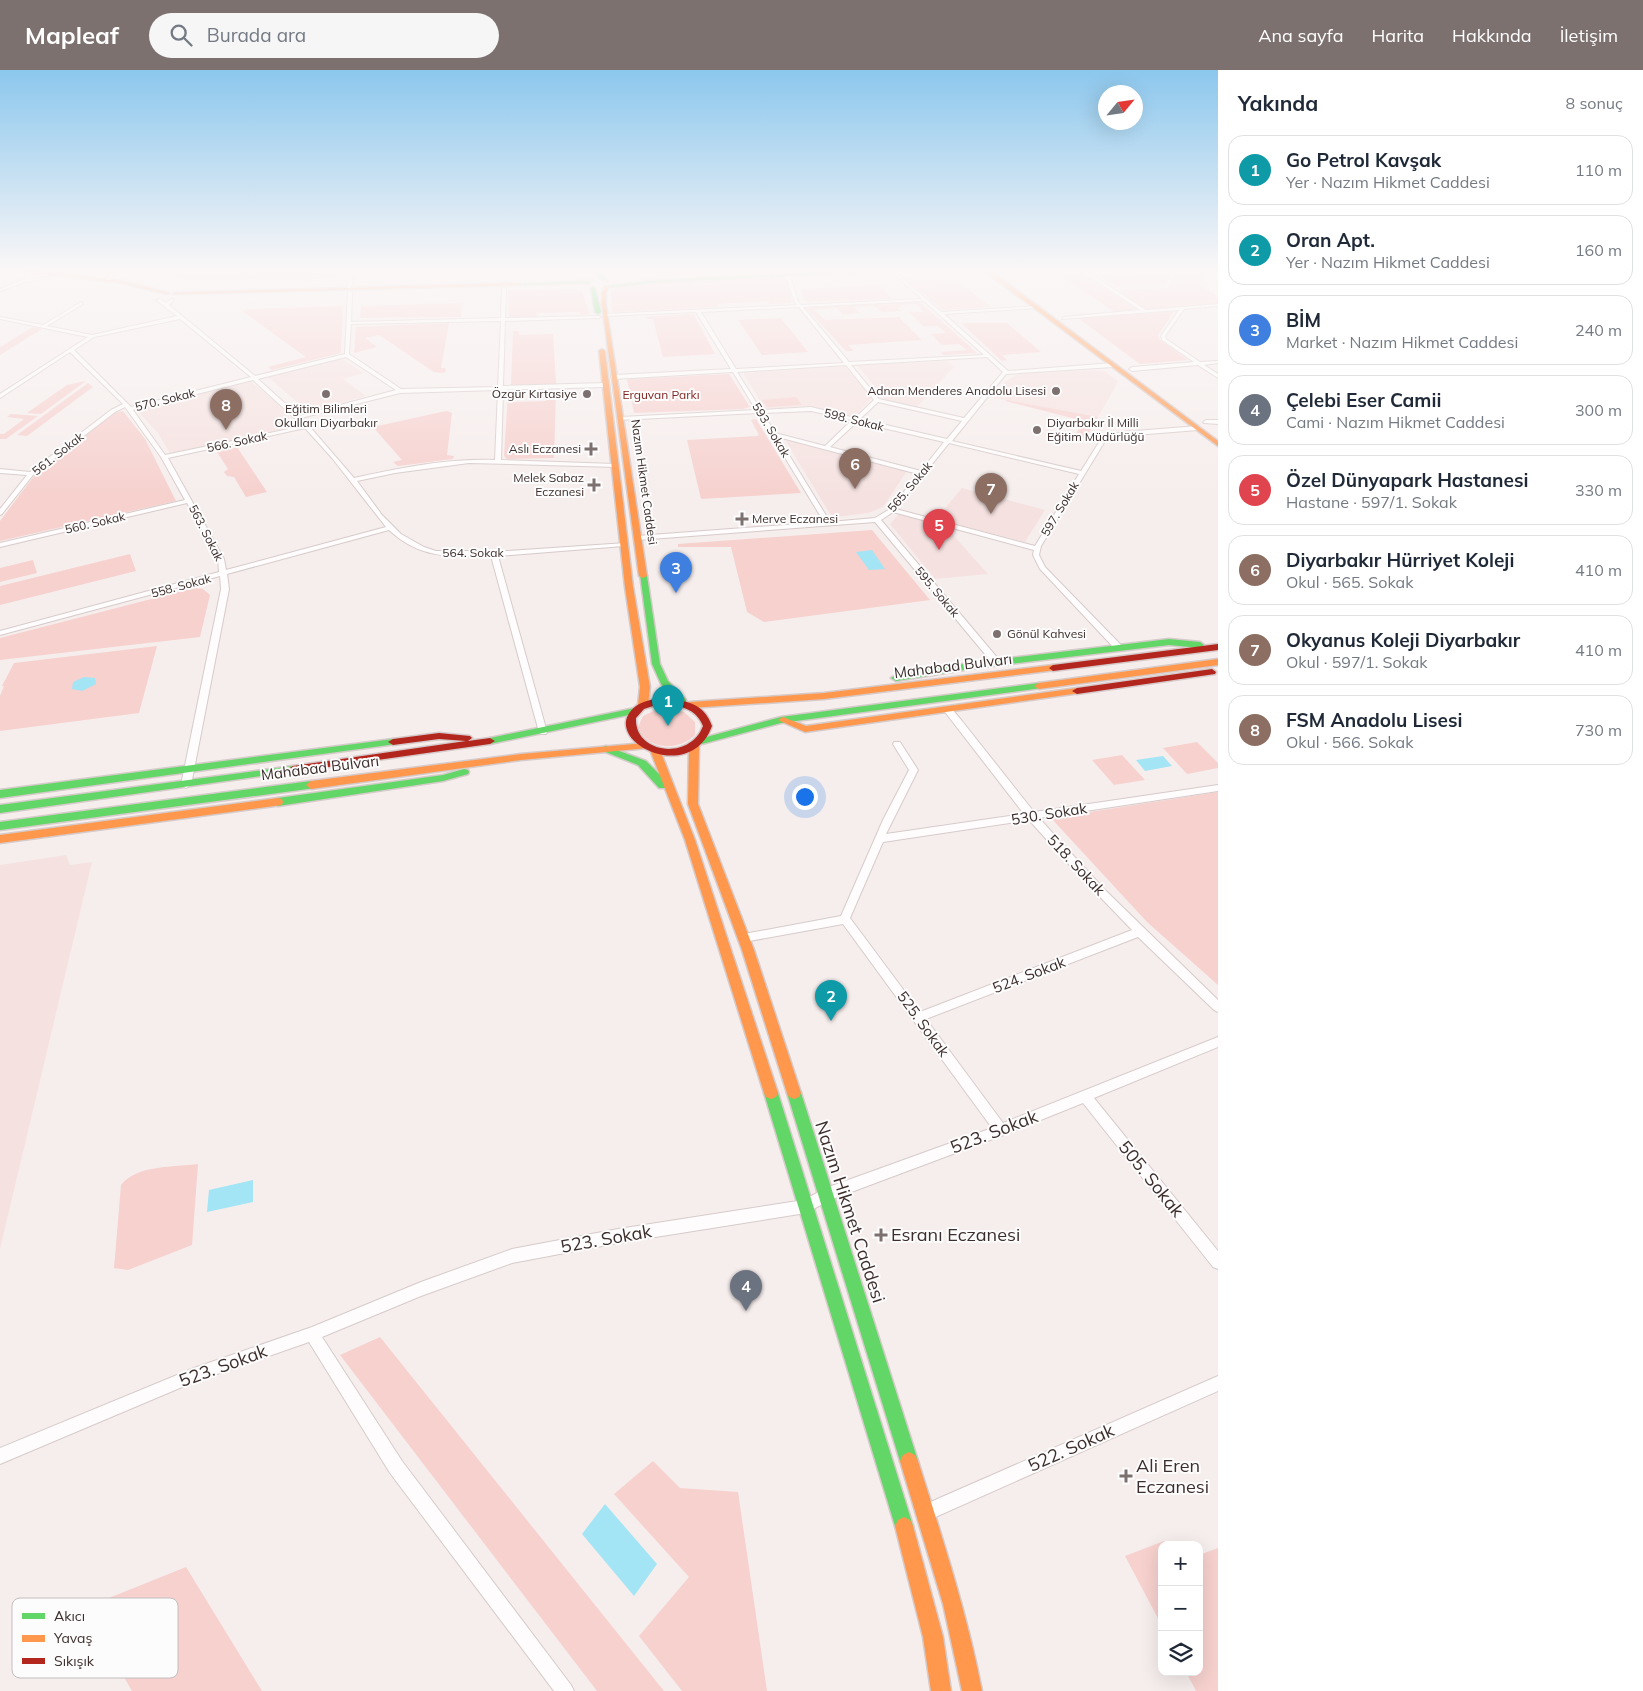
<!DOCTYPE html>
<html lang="tr">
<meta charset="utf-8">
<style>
body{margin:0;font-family:Mulish,sans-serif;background:#f6f6f7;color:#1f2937}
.controls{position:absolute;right:15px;bottom:15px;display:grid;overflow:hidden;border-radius:10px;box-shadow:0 5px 20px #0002}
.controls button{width:45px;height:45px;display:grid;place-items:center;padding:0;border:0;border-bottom:1px solid #e0e1e3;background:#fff;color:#1f2937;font:25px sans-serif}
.compass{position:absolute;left:1098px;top:15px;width:45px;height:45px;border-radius:50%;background:#fff;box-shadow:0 5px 20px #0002;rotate:61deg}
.you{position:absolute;left:804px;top:726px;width:18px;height:18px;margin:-12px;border:4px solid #fff;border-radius:50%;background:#1a73e8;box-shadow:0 0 0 8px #1a73e833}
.badge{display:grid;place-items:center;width:32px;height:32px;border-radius:50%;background:#7d7170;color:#fff;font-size:16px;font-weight:700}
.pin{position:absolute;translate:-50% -41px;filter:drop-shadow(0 1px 2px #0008)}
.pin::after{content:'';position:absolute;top:26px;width:18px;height:15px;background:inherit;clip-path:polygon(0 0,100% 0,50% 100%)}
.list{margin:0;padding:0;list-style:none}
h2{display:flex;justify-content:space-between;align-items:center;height:65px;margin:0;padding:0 20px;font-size:21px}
h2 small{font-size:16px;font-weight:400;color:#747a83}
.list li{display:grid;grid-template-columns:32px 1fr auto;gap:15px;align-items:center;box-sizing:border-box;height:70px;margin:0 10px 10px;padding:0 10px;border:1px solid #e0e1e3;border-radius:15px}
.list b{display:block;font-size:19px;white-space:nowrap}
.list p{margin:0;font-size:16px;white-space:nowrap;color:#747a83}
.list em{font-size:16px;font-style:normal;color:#747a83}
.icon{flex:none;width:28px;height:28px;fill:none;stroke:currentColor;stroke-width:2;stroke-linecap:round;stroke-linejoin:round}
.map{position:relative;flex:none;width:1218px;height:1621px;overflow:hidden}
header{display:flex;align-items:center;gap:30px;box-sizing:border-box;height:70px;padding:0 25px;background:#7d7170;color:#fff}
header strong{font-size:24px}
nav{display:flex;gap:28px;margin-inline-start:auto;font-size:18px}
.search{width:350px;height:45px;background:#f6f6f7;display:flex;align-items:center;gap:12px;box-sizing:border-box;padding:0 18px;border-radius:28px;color:#747a83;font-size:19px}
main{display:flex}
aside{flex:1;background:#fff}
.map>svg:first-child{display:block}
.built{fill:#f5e2e0}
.green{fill:#f6d1ce}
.water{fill:#a3e4f5}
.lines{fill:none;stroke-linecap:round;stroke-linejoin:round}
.street-casing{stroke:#d6cbca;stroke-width:2}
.fast-casing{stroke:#d6cbca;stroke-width:3}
.slow-casing{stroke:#d6cbca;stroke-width:3}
.jam-casing{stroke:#d6cbca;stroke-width:3}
.street{fill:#fefcfc;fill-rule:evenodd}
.fast{fill:#63d668;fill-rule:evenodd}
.slow{fill:#ff974d;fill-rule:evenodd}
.jam{fill:#b3261e;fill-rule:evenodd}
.poi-dot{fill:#7d7170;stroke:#fcfcfc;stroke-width:2}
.labels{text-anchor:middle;stroke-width:4;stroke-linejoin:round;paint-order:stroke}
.far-poi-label{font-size:12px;fill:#3c2e2c;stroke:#fcfcfc;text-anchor:end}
.far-park-label{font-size:12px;fill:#802523;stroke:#fcfcfc}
.far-street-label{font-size:12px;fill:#3c2e2c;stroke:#fcfcfc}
.street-label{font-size:15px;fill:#3c2e2c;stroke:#fcfcfc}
.near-street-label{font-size:18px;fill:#3c2e2c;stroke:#fcfcfc}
.near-poi-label{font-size:18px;fill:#3c2e2c;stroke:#fcfcfc;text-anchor:start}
.key{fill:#fcfcfc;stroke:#c2bebe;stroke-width:1}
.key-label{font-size:14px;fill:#3c2e2c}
</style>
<header>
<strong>Mapleaf</strong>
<div class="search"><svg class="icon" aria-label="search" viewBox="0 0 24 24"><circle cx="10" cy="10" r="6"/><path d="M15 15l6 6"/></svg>Burada ara</div>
<nav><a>Ana sayfa</a><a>Harita</a><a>Hakkında</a><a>İletişim</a></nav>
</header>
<main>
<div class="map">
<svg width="1218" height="1621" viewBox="0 0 1218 1621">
<rect width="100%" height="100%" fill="#f6eeed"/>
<path class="built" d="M341,288L364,303L343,309L366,326L314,340L304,338L267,306Z
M947,291L954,297L917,337L885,330L857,295Z
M845,296L872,328L854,347L807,336L765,339L743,303Z
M1095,300L1106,302L1118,312L1098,347L994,328L1006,311L1018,304Z
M250,311L276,332L297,357L170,383L158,363L136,339Z
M784,368L907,401L883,437L868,443L837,447L830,444Z
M962,418L1045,440L1025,472L936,449Z
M899,444L946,457L988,504L935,509L890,454Z
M66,785L70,795L92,792L0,1179V795Z"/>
<path class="green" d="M171,199H337L329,203L336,205L335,207L190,210L165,203Z
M361,199H547L360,202Z
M1052,199H1075L1139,241L1116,243Z
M1178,199H1207L1199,215L1218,226V234L1148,241L1118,220L1167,218Z
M1171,202L1164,217L1157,213L1115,216L1099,205Z
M780,208L787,209L792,232L790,233L769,234L767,231L718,234V237L612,242L611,221L623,215Z
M950,210L961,214L991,237L942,240L910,212Z
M879,215L893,229L809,232L804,231L801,219Z
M572,219L582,222L590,244L581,245L579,242L537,243V247H509L508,221Z
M917,232L921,233L977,283L943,285L941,282L967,280L959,274L942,275L931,264L946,263L938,256H923L909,242H924L916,234L901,235L902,237L898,238L902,241L882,242L874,236L854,237L859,243L843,245L837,238L814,240L825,250L899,247L922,270L848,275L854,281H846L805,237Z
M462,233L461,247L360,248L361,236Z
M343,236L341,283L272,300L268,297L306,287L242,241L247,239Z
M1168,240L1174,242L1158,265L1159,269L1188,290L1140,294L1078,248L1153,243Z
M690,244L694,245L715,284L663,287L653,249H646L645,247Z
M781,248L808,282L762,285L738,250Z
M449,253L441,298H445L446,301L443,303L434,302L379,265L365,268L377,277L354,283L356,257Z
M961,253H1007L1041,282L1002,285L1007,290L1002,291Z
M33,257L42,259L0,285V277Z
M513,261H519V265L553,264L556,314L511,315Z
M729,304L750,337L743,339L634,343L627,309Z
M86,311L41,344L27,343L67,315Z
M88,313L93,317L27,366L17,365Z
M516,322L514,332L546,331L547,324H556L554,388L507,389L504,386L508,323Z
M796,327L802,335L767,337L762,330Z
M1007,330L1098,347L1086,368L1075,365L1084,351L1005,331Z
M123,341L145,369L176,431L0,471V451L37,402L114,343Z
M446,341L452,343L447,385L454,386L453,389L398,396L393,392L402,390L373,357Z
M11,344L38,346L6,369H0V364H4L24,349L7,347Z
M756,349L801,423L701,429L687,370L757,366L759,365L751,350Z
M237,377L267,422L246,427L234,407L227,406L224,402L228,399L217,382Z
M872,460L930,530L764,552L747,542L731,477H678V474Z
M130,484L136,501L0,535V516Z
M33,490L37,503L0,512V498Z
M194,518L203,519L210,525L200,567L0,590V568Z
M157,576L139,643L0,661V626L4,616H2L14,593Z
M667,638L684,642L695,652V665C680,681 646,681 638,657L643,646L658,639Z
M1197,672L1218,693V698L1187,704L1163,678Z
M1122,685L1145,710L1114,715L1092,690Z
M1218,722V915L1147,852L1051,748Z
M198,1094L192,1175L128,1200L114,1198L121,1115C136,1095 175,1097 198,1094Z
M380,1267L664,1621H597L340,1285Z
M653,1391L680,1418L738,1422L767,1621H682L639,1566L689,1507L614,1424Z
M1164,1471L1166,1475H1162V1556L1125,1486Z
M1218,1478V1621H1196L1186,1602H1199V1485Z
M186,1497L262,1621H132L84,1538Z"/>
<path class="water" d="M872,480L885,499L869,500L856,482Z
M84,607L95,608L96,614L82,621L72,619L73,612Z
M1163,686L1172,696L1145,701L1136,690Z
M253,1110V1132L207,1142L209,1120Z
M605,1434L657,1494L634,1526L582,1464Z"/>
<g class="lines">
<g class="street-casing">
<path id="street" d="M113,199H117L109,211H107Z
M350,199H354L351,219L349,220L347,219Z
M1078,199H1083L1146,240L1218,234V236L1184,239L1165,266L1166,269L1200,292L1218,291V293L1204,295L1218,304V308L1198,295L1132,301L1129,299L1132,297L1194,292L1162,270L1161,266L1179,240L1062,249L1064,247L1140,240Z
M893,200L941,242L1038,236L1036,238L944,244L1008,301L1113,293L1116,295L1113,297L1006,304L952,371L1081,401L1101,369L1122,362L1198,356L1201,358L1198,360L1123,366L1105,371L1041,476L1039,485L1045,497L1122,576V580H1116L1040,499L1033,485L1034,480L893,442L881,450L1000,591V595H994L875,452L637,470L634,468L637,466L824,452L758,343L619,350L618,349L621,347L756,340L733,302L614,309L611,307L614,305L731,299L696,242L606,246L604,244L797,235L794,231L786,206L788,205L790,206L798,231L801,235L922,229L892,202ZM924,231L984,285L849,292L803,237ZM799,237L844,293L736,299L701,242ZM987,287L1003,302L964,348L879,329L851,295ZM846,295L874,330L855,348L811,337L761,340L737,302ZM878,332L962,351L947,369L860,349ZM811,341L852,350L825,376L775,363L763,343ZM857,352L944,372L921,401L830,377ZM778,367L918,404L890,439L875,448L830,452ZM949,373L1079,404L1035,476L896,439Z
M24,204H26L32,209L49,207L51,208L25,212L0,221V219L27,208Z
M504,217L506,218L505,248L599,246L601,247L599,248L505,251L503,316L605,313L608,315L605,317L503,320L501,390L615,394L618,396L617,397L469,393L395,403L357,411L382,445L401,464L424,477L436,481H508L626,473V475L624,476L498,486L547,662L546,664H540L539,662L491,486C451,487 420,489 389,460L227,504L229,519L191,715L186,718L181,715L221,519L220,506L0,565V561L219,502L218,489L187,433L0,477V473L185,430L161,387L125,337L115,342L33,405L2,444L0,445V439L27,405L0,403V399L30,402L111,340L123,334L70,282L0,328V324L88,267L0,249V247L43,255L81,232L83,234L47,256L92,265L177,246L156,230L160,229L166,233L172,229L174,230L169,235L255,306L345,284L348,221L352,222L351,252L501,248L502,218ZM180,249L251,307L131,337L74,280L94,267ZM501,251L498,317L401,319L349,284L351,254ZM346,287L396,320L299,346L258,309ZM253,310L303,356L165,385L133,340ZM498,320L495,390C448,388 400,398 354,408L310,357L311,355H308L301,348L400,323ZM305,358L332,388L386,457L226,500L224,489L168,388Z
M1206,350H1218V354L1204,353L1203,352Z
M948,637L951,638L962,651L1034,742L1218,715V721L1039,748L1103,818L1218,930V942L1214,940L1138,867L926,949L1003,1053L1218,967V977L1094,1028L1218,1181V1199L1213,1197L1083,1033L1001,1066L830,1130L806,1143L618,1173L512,1193L421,1226L322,1267L402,1391L571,1615L574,1621H554L390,1403L309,1272L194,1312L0,1394V1378L194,1298L312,1257L421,1212L512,1179L618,1159L804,1130L826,1118L992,1058L843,854L744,872L740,871L739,868L740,865L744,864L841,846L883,750L909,700L893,674L894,672H900L918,700L886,764L1024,744L945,642V638ZM1029,750L1073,799L1132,860L920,942L850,848L883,772Z
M1218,1306V1321L931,1449L925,1451L919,1449L917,1443L919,1437Z"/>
</g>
<g class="fast-casing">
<path id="fast" d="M596,199H600L603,206L609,212L599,208Z
M883,199H922L649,213L612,217L610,216L649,211Z
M970,199H981V200L979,201Z
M588,211L590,213L519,215L517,214Z
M593,217L595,218L601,242L598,244L595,242L591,218Z
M640,504L647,506L660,594L668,611L686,630V634H680L661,614L652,594Z
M1169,569L1200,572L1204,575L1200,578L1169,575L976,598L896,611L891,608L896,605L976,592Z
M1039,613L1042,614V618L781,653L702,674L697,671L699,669L781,647Z
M635,638L638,639V643L490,674L485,671L490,668Z
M393,669L396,670L398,672L396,674L0,728V720Z
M606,676L646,691L667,712L668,715L667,718H659L638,695L603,681L601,679L603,677Z
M293,696L297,697L298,699L297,701L0,743V735Z
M464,699L468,700L469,702L468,704L443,711L278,736L273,732L278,728L443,705Z
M311,711L316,715L315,718L0,760V752Z
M771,1017L776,1019L778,1023L913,1456L910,1462L904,1465L898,1462L895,1456L764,1023L766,1019Z
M794,1017L799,1019L801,1023L918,1391L915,1397L909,1400L903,1397L900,1391L787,1023L789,1019Z"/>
</g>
<g class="slow-casing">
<path id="slow" d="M4,199H22L122,211L169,223L167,224L122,213Z
M977,199L995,204L1218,371V376L991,206Z
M519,213L521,215L175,224L173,223Z
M605,216L609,217L606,223V235L647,506L643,508L639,506L602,235V223Z
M602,279L605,281L633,517L650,617L648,635L643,638L638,635L640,617L625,517L599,281Z
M1218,589V595L1039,619L1034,616L1039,613Z
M1053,595L1057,598L1056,600L824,629L690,638L685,635L690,632L824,623Z
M1077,618L1080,619V623L805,662L778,650L783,647L806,656Z
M645,673L650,676L648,678L521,690L311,719L306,715L311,711L521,684Z
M694,673L699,676L698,734L754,880L801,1023L799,1027L794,1029L789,1027L787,1023L742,880L688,734L689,676Z
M655,677L660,680L695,770L778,1023L776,1027L771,1029L766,1027L764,1023L685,770L650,680Z
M278,728L282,729L283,732L282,735L0,773V765Z
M909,1382L915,1385L918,1391C942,1467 967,1543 982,1621H962L943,1534L900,1391L903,1385Z
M904,1447L910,1450L913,1456L943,1567L951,1621H931L923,1567L895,1456L898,1450Z"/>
</g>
<g class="jam-casing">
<path id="jam" d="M1218,574V580L1053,601L1049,598L1053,595Z
M1212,599L1216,602L1215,604L1077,624L1072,621L1077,618Z
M662,627C686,632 703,631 712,656C690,718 595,668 636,636C643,631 654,629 662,627ZM662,633C680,636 696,638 703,656C690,691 634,684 636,648L644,639Z
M439,663L470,666L472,668L468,671L490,668L495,671L490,674L293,702L288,699L293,696L466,671L439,669L393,675L388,672L393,669Z"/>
</g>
<use href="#street" class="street"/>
<use href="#fast" class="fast"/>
<use href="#slow" class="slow"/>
<use href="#jam" class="jam"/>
</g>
<linearGradient id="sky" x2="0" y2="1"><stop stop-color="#8cc7ed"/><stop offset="0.47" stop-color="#fbf7f7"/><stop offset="1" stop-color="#fbf7f7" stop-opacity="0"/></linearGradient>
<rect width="1218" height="426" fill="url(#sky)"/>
<g class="poi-dot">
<circle cx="1056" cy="321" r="5"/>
<circle cx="326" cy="324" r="5"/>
<circle cx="587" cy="324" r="5"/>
<circle cx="1037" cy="360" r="5"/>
<path d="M588.5 371.5h5v5h5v5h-5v5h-5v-5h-5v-5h5z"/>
<path d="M591.5 407.5h5v5h5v5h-5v5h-5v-5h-5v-5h5z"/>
<path d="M739.5 441.5h5v5h5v5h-5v5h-5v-5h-5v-5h5z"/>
<circle cx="997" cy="564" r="5"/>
<path d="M878.5 1157.5h5v5h5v5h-5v5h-5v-5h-5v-5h5z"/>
<path d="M1123.5 1398.5h5v5h5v5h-5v5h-5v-5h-5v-5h5z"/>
</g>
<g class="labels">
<g class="far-poi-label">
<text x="1046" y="325">Adnan Menderes Anadolu Lisesi</text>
<text x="577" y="328">Özgür Kırtasiye</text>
<text x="326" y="343" text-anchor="middle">Eğitim Bilimleri<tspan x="326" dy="14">Okulları Diyarbakır</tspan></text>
<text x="1047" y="357" text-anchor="start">Diyarbakır İl Milli<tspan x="1047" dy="14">Eğitim Müdürlüğü</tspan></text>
<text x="581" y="383">Aslı Eczanesi</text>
<text x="584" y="412">Melek Sabaz<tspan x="584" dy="14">Eczanesi</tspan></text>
<text x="752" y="453" text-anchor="start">Merve Eczanesi</text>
<text x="1007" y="568" text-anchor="start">Gönül Kahvesi</text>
</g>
<g class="far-park-label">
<text x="661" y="329">Erguvan Parkı</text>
</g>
<g class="far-street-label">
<text transform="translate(165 330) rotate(-14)" y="4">570. Sokak</text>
<text transform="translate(854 350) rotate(14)" y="4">598. Sokak</text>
<text transform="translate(771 360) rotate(59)" y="4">593. Sokak</text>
<text transform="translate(237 372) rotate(-12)" y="4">566. Sokak</text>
<text transform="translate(58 384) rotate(-38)" y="4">561. Sokak</text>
<text transform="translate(644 412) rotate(82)" y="4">Nazım Hikmet Caddesi</text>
<text transform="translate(910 417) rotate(-50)" y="4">565. Sokak</text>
<text transform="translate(1060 439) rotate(-59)" y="4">597. Sokak</text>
<text transform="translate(95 453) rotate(-13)" y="4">560. Sokak</text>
<text transform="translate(206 463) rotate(63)" y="4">563. Sokak</text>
<text x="473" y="487">564. Sokak</text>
<text transform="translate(181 516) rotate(-15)" y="4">558. Sokak</text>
<text transform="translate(937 522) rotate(50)" y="4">595. Sokak</text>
</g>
<g class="street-label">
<text transform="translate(953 596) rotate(-7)" y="5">Mahabad Bulvarı</text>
<text transform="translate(320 698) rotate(-7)" y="5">Mahabad Bulvarı</text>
<text transform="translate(1049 744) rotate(-9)" y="5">530. Sokak</text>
<text transform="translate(1076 795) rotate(47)" y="5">518. Sokak</text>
<text transform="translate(1029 905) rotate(-21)" y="5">524. Sokak</text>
<text transform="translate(923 954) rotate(54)" y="5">525. Sokak</text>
</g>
<g class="near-street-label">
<text transform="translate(994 1062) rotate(-21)" y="6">523. Sokak</text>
<text transform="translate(1151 1109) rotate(51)" y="6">505. Sokak</text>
<text transform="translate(850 1142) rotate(72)" y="6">Nazım Hikmet Caddesi</text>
<text transform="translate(606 1169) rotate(-10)" y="6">523. Sokak</text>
<text transform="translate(223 1296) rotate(-20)" y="6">523. Sokak</text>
<text transform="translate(1071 1378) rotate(-24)" y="6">522. Sokak</text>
</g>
<g class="near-poi-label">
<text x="891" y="1171">Esranı Eczanesi</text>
<text x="1136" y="1402">Ali Eren<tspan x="1136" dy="21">Eczanesi</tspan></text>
</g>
</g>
<rect x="12" y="1528" width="166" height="80" rx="8" class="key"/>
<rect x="22" y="1543" width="23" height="6" fill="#63d668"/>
<rect x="22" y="1565" width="23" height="7" fill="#ff974d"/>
<rect x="22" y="1588" width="23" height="6" fill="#b3261e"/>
<g class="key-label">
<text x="54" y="1551">Akıcı</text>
<text x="54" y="1573">Yavaş</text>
<text x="54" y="1596">Sıkışık</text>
</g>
</svg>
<div class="controls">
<button>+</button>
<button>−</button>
<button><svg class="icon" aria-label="layers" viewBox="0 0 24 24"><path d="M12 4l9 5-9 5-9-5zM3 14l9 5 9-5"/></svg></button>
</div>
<svg class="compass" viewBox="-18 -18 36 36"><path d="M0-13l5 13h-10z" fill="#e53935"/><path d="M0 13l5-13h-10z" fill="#747a83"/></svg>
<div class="you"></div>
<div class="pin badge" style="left:668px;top:656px;background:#0f9aa8">1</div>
<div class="pin badge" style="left:831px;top:951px;background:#0f9aa8">2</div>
<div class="pin badge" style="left:676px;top:523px;background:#3f7fe0">3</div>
<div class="pin badge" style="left:746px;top:1241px;background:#6b7280">4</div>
<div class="pin badge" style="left:939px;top:480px;background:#e0444e">5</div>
<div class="pin badge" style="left:855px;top:419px;background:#8d6e63">6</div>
<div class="pin badge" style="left:991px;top:444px;background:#8d6e63">7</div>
<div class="pin badge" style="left:226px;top:360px;background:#8d6e63">8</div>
</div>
<aside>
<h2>Yakında<small>8 sonuç</small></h2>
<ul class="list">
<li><span class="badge" style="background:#0f9aa8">1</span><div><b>Go Petrol Kavşak</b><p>Yer · Nazım Hikmet Caddesi</p></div><em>110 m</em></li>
<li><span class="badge" style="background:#0f9aa8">2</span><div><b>Oran Apt.</b><p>Yer · Nazım Hikmet Caddesi</p></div><em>160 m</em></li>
<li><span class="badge" style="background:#3f7fe0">3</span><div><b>BİM</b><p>Market · Nazım Hikmet Caddesi</p></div><em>240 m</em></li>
<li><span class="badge" style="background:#6b7280">4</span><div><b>Çelebi Eser Camii</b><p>Cami · Nazım Hikmet Caddesi</p></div><em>300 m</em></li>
<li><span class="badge" style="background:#e0444e">5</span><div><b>Özel Dünyapark Hastanesi</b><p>Hastane · 597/1. Sokak</p></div><em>330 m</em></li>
<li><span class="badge" style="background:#8d6e63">6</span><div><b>Diyarbakır Hürriyet Koleji</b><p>Okul · 565. Sokak</p></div><em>410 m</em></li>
<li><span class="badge" style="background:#8d6e63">7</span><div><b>Okyanus Koleji Diyarbakır</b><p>Okul · 597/1. Sokak</p></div><em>410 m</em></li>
<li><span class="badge" style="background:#8d6e63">8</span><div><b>FSM Anadolu Lisesi</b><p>Okul · 566. Sokak</p></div><em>730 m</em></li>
</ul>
</aside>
</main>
